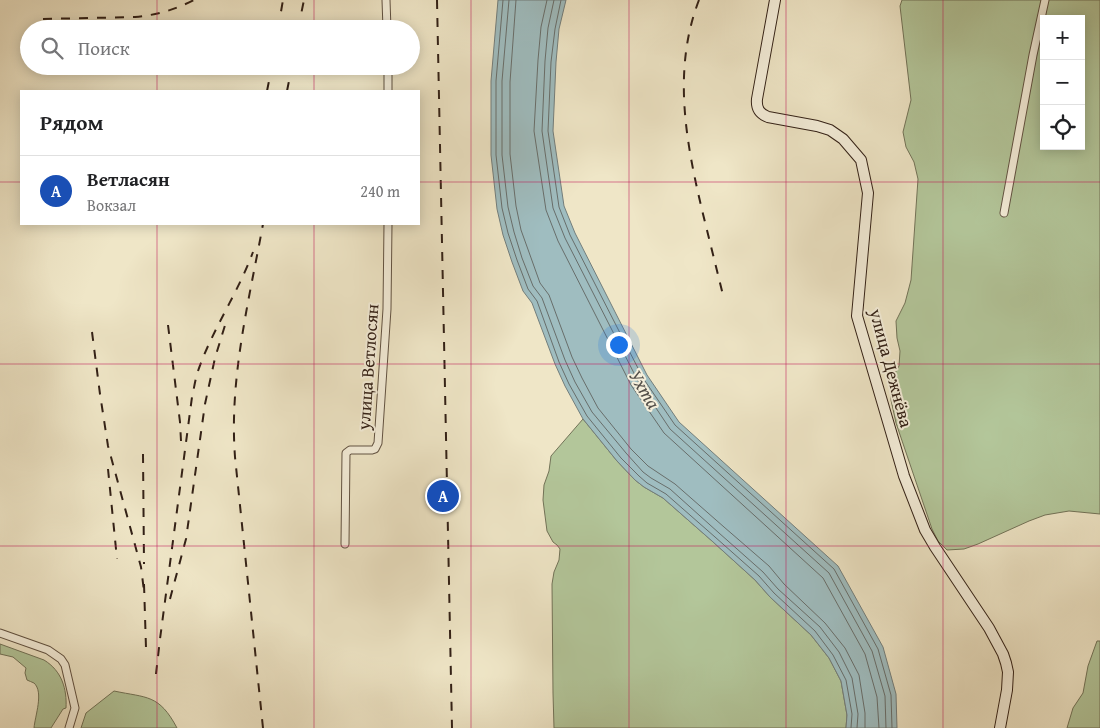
<!DOCTYPE html>
<html lang="ru">
<meta charset="utf-8">
<style>
body{margin:0;font-family:"Gentium Book Plus",serif;background:#f2f2f2;color:#202124}
.controls{position:absolute;right:15px;top:15px;display:grid;overflow:hidden;border-radius:0px;box-shadow:0 2px 12px #0003}
.controls button{width:45px;height:45px;display:grid;place-items:center;padding:0;border:0;border-bottom:1px solid #e0e0e0;background:#fff;color:#202124;font:25px sans-serif}
.you{position:absolute;left:618px;top:344px;width:18px;height:18px;margin:-12px;border:4px solid #fff;border-radius:50%;background:#1a73e8;box-shadow:0 0 0 8px #1a73e833}
.badge{display:grid;place-items:center;width:32px;height:32px;border-radius:50%;background:#0f766e;color:#fff;font-size:16px;font-weight:700}
.pin{position:absolute;translate:-50% -50%;border:2px solid #fff;box-shadow:0 1px 5px #0006}
.list{margin:0;padding:0;list-style:none}
h2{display:flex;justify-content:space-between;align-items:center;height:65px;margin:0;padding:0 20px;font-size:21px}
h2 small{font-size:16px;font-weight:400;color:#757577}
.list li{display:grid;grid-template-columns:32px 1fr auto;gap:15px;align-items:center;box-sizing:border-box;height:70px;padding:0 20px;border-top:1px solid #e0e0e0}
.list b{display:block;font-size:19px;white-space:nowrap}
.list p{margin:0;font-size:16px;white-space:nowrap;color:#757577}
.list em{font-size:16px;font-style:normal;color:#757577}
.icon{flex:none;width:28px;height:28px;fill:none;stroke:currentColor;stroke-width:2;stroke-linecap:round;stroke-linejoin:round}
.map{position:relative;flex:none;width:1100px;height:728px;overflow:hidden}
.search{position:absolute;background:#fff;box-shadow:0 2px 12px #0003;left:20px;top:20px;width:400px;height:55px;display:flex;align-items:center;gap:12px;box-sizing:border-box;padding:0 18px;border-radius:28px;color:#757577;font-size:19px}
.panel{position:absolute;background:#fff;box-shadow:0 2px 12px #0003;left:20px;top:90px;width:400px;height:135px;border-radius:0px}
.map>svg:first-child{display:block}
.green{fill:#b3c69a;stroke:#727358;fill-rule:evenodd}
.water{fill:#9fbdc0;stroke:#737e7c}
.lines{fill:none;stroke-linecap:round;stroke-linejoin:round}
.shore{stroke:#686e6b;stroke-width:1}
.street-casing{stroke:#615242;stroke-width:9}
.secondary-casing{stroke:#322016;stroke-width:12}
.street{stroke:#f5efdb;stroke-width:7}
.secondary{stroke:#f5efdb;stroke-width:10}
.rail{stroke:#322016;stroke-width:2;stroke-dasharray:9 9;stroke-linecap:butt}
.grid{fill:none;stroke:#c2185b;stroke-width:1;stroke-opacity:0.55}
.labels{text-anchor:middle;stroke-width:4;stroke-linejoin:round;paint-order:stroke}
.street-label{font-size:18px;fill:#322016;stroke:#f5efdb}
.water-label{font-size:19px;font-style:italic;fill:#534f49;stroke:#f5efdb}
</style>
<div class="map">
<svg width="1100" height="728" viewBox="0 0 1100 728">
<rect width="100%" height="100%" fill="#efe6c7"/>
<filter id="stains"><feTurbulence type="fractalNoise" baseFrequency=".004" numOctaves="4"/><feColorMatrix values="0 0 0 0 .2 0 0 0 0 .09 0 0 0 0 .02 0 0 0 .5 -.17"/></filter>
<radialGradient id="worn" r=".72"><stop offset=".6" stop-color="#630" stop-opacity="0"/><stop offset="1" stop-color="#630" stop-opacity=".3"/></radialGradient>
<path class="green" d="M902,0H1100V514L1069,511L1045,515L1029,521L978,544L964,549L947,550L938,541L932,529L896,423L891,400V380L899,366L900,351L897,338L896,321L905,303L911,280L918,179L914,162L906,147L903,132L911,100L900,6ZM1044,19H1081V146H1044Z
M583,419L617,461L635,480L644,487L663,498L712,541L755,580L770,597L811,635L829,658L841,681L847,715L846,728H554L553,693L552,584L554,572L559,560L560,549L557,545L553,542L547,531L543,500L544,485L549,471L551,456Z
M1097,641H1100V728H1067L1073,708L1083,693L1088,666Z
M0,644L44,660C62,671 67,689 66,708L63,709L51,728H34C35,716 44,692 34,683C32,682 29,681 27,680L25,673L26,668L13,657L0,654Z
M114,691C147,698 159,694 177,728H81L86,713Z"/>
<path class="water" d="M498,0H566L559,29L556,62L553,131L564,206L575,233L647,375L679,422L838,566L883,647L896,694L897,728H846L847,715L841,681L829,658L811,635L770,597L755,580L712,541L663,498L644,487L635,480L617,461L583,419L565,386L555,364L532,303L523,291L512,262L503,235L497,209L491,155V81Z"/>
<g class="lines">
<path class="shore" d="M503,0L496,81V155L502,208L508,233L517,260L528,289L537,301L559,362L569,384L587,416L621,458L639,476L647,483L666,494L715,537L759,576L774,593L815,631L833,655L846,680L852,714L851,728
M509,0L502,81V155L508,207L514,232L522,258L533,286L542,298L565,360L575,382L592,412L626,453L643,472L651,478L670,489L719,533L763,572L778,589L820,627L839,652L852,678L858,714L857,728
M516,0L510,82V154L516,206L521,230L530,255L540,283L549,295L572,357L582,378L598,408L631,449L648,466L675,484L724,527L769,566L784,584L825,623L845,648L859,675L865,713V728
M547,0L541,27L538,60L534,131L546,210L558,241L631,385L664,433L823,578L865,654L877,697L879,728
M554,0L548,28L545,61L542,131L553,208L565,238L638,381L670,429L829,573L872,651L885,696L886,728
M561,0L555,29L551,62L548,131L559,207L570,235L643,378L675,425L834,569L878,649L891,695L892,728"/>
<g class="street-casing">
<path id="street" d="M386,0L387,29
M388,66V91
M1004,213L1033,55L1045,0
M345,544L346,453L350,450H372L375,449L378,443L387,309L388,224
M0,633L48,650L61,659L65,665L75,708L69,728"/>
</g>
<g class="secondary-casing">
<path id="secondary" d="M775,0L757,99C756,109 760,114 768,117L817,126L830,130L843,139L861,160L868,193L857,316L904,476L925,530L935,547L989,628L1003,654L1006,663L1008,672L1007,690L1000,728"/>
</g>
<use href="#street" class="street"/>
<use href="#secondary" class="secondary"/>
<path class="rail" d="M437,0L452,728
M699,0C672,70 686,143 703,214C710,242 717,271 724,299
M43,19L135,17C157,15 174,10 194,0
M278,29L283,0
M298,29L304,0
M267,91L272,66
M287,91L292,66
M168,325L180,422L181,441
M92,332L100,394L108,446L141,567L144,591
M143,454L144,564
M108,469L117,559
M144,584L146,648
M170,599L186,539L205,404L215,358L226,322
M156,674L160,639L192,397C194,389 195,380 198,371C212,330 238,293 253,252
M263,728L235,457C229,378 249,301 263,224"/>
</g>
<path class="grid" d="M157,0V29M314,0V29M471,0V728M629,0V728M786,0V728M943,0V728M157,66V91M314,66V91M0,182H21M419,182H1100M157,224V728M314,224V728M0,364H1100M0,546H1100"/>
<g class="labels">
<g class="street-label">
<text transform="translate(368 367) rotate(-86)" y="6">улица Ветлосян</text>
<text transform="translate(891 368) rotate(75)" y="6">улица Дежнёва</text>
</g>
<g class="water-label">
<text transform="translate(645 389) rotate(59)" y="7">Ухта</text>
</g>
</g>
<rect width="100%" height="100%" filter="url(#stains)"/>
<rect width="100%" height="100%" fill="url(#worn)"/>
</svg>
<div class="controls">
<button>+</button>
<button>−</button>
<button><svg class="icon" aria-label="locate" viewBox="0 0 24 24"><circle cx="12" cy="12" r="6"/><path d="M12 2v4M12 18v4M2 12h4M18 12h4"/></svg></button>
</div>
<div class="you"></div>
<div class="pin badge" style="left:443px;top:496px;background:#1a4fb4">A</div>
<div class="search"><svg class="icon" aria-label="search" viewBox="0 0 24 24"><circle cx="10" cy="10" r="6"/><path d="M15 15l6 6"/></svg>Поиск</div>
<section class="panel">
<h2>Рядом<small></small></h2>
<ul class="list">
<li><span class="badge" style="background:#1a4fb4">A</span><div><b>Ветласян</b><p>Вокзал</p></div><em>240 m</em></li>
</ul>
</section>
</div>
